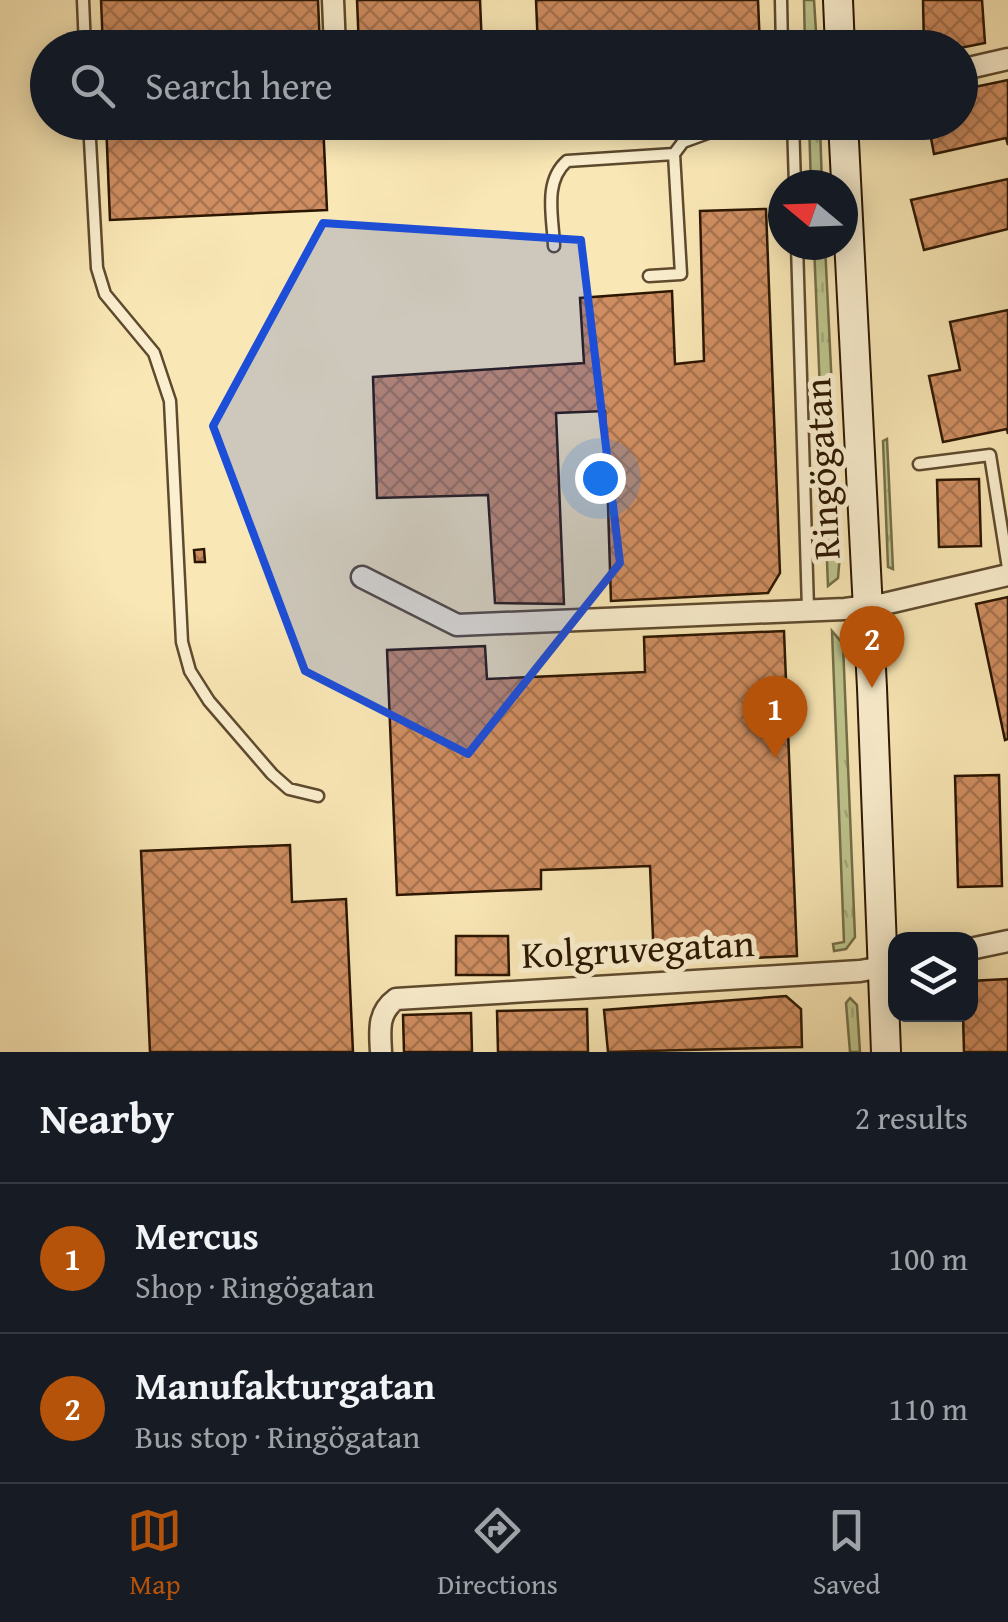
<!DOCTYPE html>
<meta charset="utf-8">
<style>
body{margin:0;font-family:"Gentium Book Plus",serif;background:#242831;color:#f1f3f6}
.controls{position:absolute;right:30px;bottom:30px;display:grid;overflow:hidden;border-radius:20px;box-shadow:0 5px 25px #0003}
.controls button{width:90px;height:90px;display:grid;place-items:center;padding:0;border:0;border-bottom:2px solid #363941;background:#171b24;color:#f1f3f6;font:50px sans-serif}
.compass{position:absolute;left:768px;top:170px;width:90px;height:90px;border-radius:50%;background:#171b24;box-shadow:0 5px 25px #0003;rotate:289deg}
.you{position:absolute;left:600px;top:478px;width:35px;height:35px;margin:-25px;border:8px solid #fff;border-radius:50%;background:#1a73e8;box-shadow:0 0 0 15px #1a73e833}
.badge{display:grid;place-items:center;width:65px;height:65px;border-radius:50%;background:#b45309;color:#fff;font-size:32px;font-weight:700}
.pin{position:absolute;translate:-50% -82px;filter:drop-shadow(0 2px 5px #0008)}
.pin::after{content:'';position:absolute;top:52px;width:35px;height:30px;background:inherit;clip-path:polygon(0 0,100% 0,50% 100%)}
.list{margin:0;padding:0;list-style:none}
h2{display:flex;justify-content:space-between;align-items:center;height:130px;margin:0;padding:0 40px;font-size:42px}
h2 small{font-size:32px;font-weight:400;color:#9ea1a6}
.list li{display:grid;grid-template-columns:65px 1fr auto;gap:30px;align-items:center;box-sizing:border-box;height:150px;padding:0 40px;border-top:2px solid #363941}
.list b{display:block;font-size:38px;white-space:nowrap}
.list p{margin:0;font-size:32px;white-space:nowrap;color:#9ea1a6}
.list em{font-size:32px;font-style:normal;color:#9ea1a6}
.icon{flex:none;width:55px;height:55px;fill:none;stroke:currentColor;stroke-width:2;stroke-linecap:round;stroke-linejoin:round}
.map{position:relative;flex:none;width:1008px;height:1052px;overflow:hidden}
.search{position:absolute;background:#171b24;box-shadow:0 5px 25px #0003;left:30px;right:30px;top:30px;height:110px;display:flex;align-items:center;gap:25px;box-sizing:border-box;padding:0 35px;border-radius:55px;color:#9ea1a6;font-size:38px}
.sheet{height:430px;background:#171b24}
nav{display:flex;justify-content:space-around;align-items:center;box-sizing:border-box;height:140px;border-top:2px solid #363941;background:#171b24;font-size:28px;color:#9ea1a6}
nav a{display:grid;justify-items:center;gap:5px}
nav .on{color:#b45309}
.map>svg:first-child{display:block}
.grass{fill:url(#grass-tufts);stroke:#746e47;stroke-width:2.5}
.building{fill:url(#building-cross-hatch);stroke:#2b1601;stroke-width:2.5}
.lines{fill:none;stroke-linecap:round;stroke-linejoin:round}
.lane-casing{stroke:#5e4a2e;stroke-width:15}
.street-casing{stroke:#5e4a2e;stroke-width:25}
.secondary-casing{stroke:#2b1601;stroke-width:32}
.lane{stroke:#fbefcf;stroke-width:10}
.street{stroke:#fbefcf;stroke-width:20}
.secondary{stroke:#fbefcf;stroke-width:28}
.marked{fill:#1d4ed8;fill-opacity:0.2;stroke:#1d4ed8;stroke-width:8;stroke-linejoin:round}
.labels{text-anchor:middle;stroke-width:10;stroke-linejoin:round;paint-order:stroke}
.street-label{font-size:38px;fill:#2b1601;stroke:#fbefcf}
</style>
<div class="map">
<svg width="1008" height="1052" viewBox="0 0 1008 1052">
<defs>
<pattern id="grass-tufts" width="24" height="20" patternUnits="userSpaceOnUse" patternTransform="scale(2.5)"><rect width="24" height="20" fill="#bec58d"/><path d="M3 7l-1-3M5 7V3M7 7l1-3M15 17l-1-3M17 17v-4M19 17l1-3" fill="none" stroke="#a3a878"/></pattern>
<pattern id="building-cross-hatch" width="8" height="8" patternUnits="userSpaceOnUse" patternTransform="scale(2.5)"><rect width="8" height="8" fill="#cf8e61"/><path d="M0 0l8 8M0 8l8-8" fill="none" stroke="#a8734e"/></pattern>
</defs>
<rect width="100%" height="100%" fill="#f9e7b5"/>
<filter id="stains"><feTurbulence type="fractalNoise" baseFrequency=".002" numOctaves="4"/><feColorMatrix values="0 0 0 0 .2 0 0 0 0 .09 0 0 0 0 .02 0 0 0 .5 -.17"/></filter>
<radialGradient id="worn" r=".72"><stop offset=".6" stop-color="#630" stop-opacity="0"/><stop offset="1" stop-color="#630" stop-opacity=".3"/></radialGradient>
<path class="grass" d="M804,0H814L817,47H805Z
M809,123L820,126L822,185H811Z
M814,245H825L840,554L838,578L828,586Z
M887,439L893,569L888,567L883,441Z
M832,631L843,644L855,937L846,949L834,951L833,944L844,942Z
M850,998L857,1005L860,1052H850L846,1003Z"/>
<path class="building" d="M101,0H318L320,48H103Z
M357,0H480L482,48H359Z
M536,0H758L760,48H538Z
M923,0H982L985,43L960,48H924Z
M1008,80V145L1006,138L934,154L928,122H960V90Z
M106,122H323L327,210L110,220Z
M1008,179V229L924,250L911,200Z
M766,209L780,573L768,593L611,601L605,411L556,413L564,604L495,603L488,495L377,498L373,377L584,363L580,298L672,291L675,364L704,361L700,211Z
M1008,310V434L1007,429L943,442L929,376L960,370L950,322Z
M979,479L981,546L939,547L937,480Z
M204,549L205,562H195L194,550Z
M1008,597V739L1005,740L976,604Z
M784,631L797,956L654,962L650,866L541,870V889L397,895L387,650L485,646L487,679L645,672L644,637Z
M999,775L1002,886L958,887L955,776Z
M290,845L292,902L346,899L353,1052H150L141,851Z
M456,936H508L509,975H456Z
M1008,979V1052H964L963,1014H970V981Z
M786,996L801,1009L802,1047L608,1052L604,1010Z
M587,1009L588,1052H498L497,1011Z
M471,1013L472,1052H404L403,1015Z"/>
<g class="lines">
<g class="lane-casing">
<path id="lane" d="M83,0L85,48
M781,0L782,48
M89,122L97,268L105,294L154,353L170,401L182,642L190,671L209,701L272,774L289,789L318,796
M793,122L795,185
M797,245L808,609
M554,246C553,217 543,182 567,161L674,154L683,142L738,122
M649,276L681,274L674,154
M919,464L990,455L1008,568"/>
</g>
<g class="street-casing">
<path id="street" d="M333,0L335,48
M960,70L1008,59
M362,577L457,625L845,609L884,604L1008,575
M970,949L1008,941
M381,1052C380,1031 377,1013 396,999L860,971L894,965"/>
</g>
<g class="secondary-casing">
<path id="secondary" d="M838,0L840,48
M843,122L872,688L886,1052"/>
</g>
<use href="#lane" class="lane"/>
<use href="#street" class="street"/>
<use href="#secondary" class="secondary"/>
</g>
<path class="marked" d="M323,223L581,240L620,563L468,754L305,671L213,426Z"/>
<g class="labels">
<g class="street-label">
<text transform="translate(822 469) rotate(-93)" y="13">Ringögatan</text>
<text transform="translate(638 949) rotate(-3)" y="13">Kolgruvegatan</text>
</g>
</g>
<rect width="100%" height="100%" filter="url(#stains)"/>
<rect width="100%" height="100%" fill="url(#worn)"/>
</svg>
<div class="controls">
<button><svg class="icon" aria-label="layers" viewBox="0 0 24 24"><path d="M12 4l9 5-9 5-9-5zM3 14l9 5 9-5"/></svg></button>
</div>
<svg class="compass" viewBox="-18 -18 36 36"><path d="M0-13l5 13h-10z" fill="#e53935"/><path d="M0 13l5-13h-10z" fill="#9ea1a6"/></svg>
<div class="you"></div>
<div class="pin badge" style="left:775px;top:758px">1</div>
<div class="pin badge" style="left:872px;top:688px">2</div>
<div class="search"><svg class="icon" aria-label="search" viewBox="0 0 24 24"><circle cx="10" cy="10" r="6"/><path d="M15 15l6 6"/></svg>Search here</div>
</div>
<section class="sheet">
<h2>Nearby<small>2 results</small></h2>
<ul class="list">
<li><span class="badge">1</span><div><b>Mercus</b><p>Shop · Ringögatan</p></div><em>100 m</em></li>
<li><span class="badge">2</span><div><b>Manufakturgatan</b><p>Bus stop · Ringögatan</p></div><em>110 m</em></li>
</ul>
</section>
<nav>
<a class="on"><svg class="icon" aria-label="map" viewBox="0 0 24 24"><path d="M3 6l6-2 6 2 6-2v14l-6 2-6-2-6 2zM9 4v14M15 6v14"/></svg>Map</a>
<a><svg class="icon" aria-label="directions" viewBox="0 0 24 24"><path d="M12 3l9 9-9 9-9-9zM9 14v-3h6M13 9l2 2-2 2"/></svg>Directions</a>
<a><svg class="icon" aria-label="saved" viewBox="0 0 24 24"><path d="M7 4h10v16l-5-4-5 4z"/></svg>Saved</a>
</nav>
